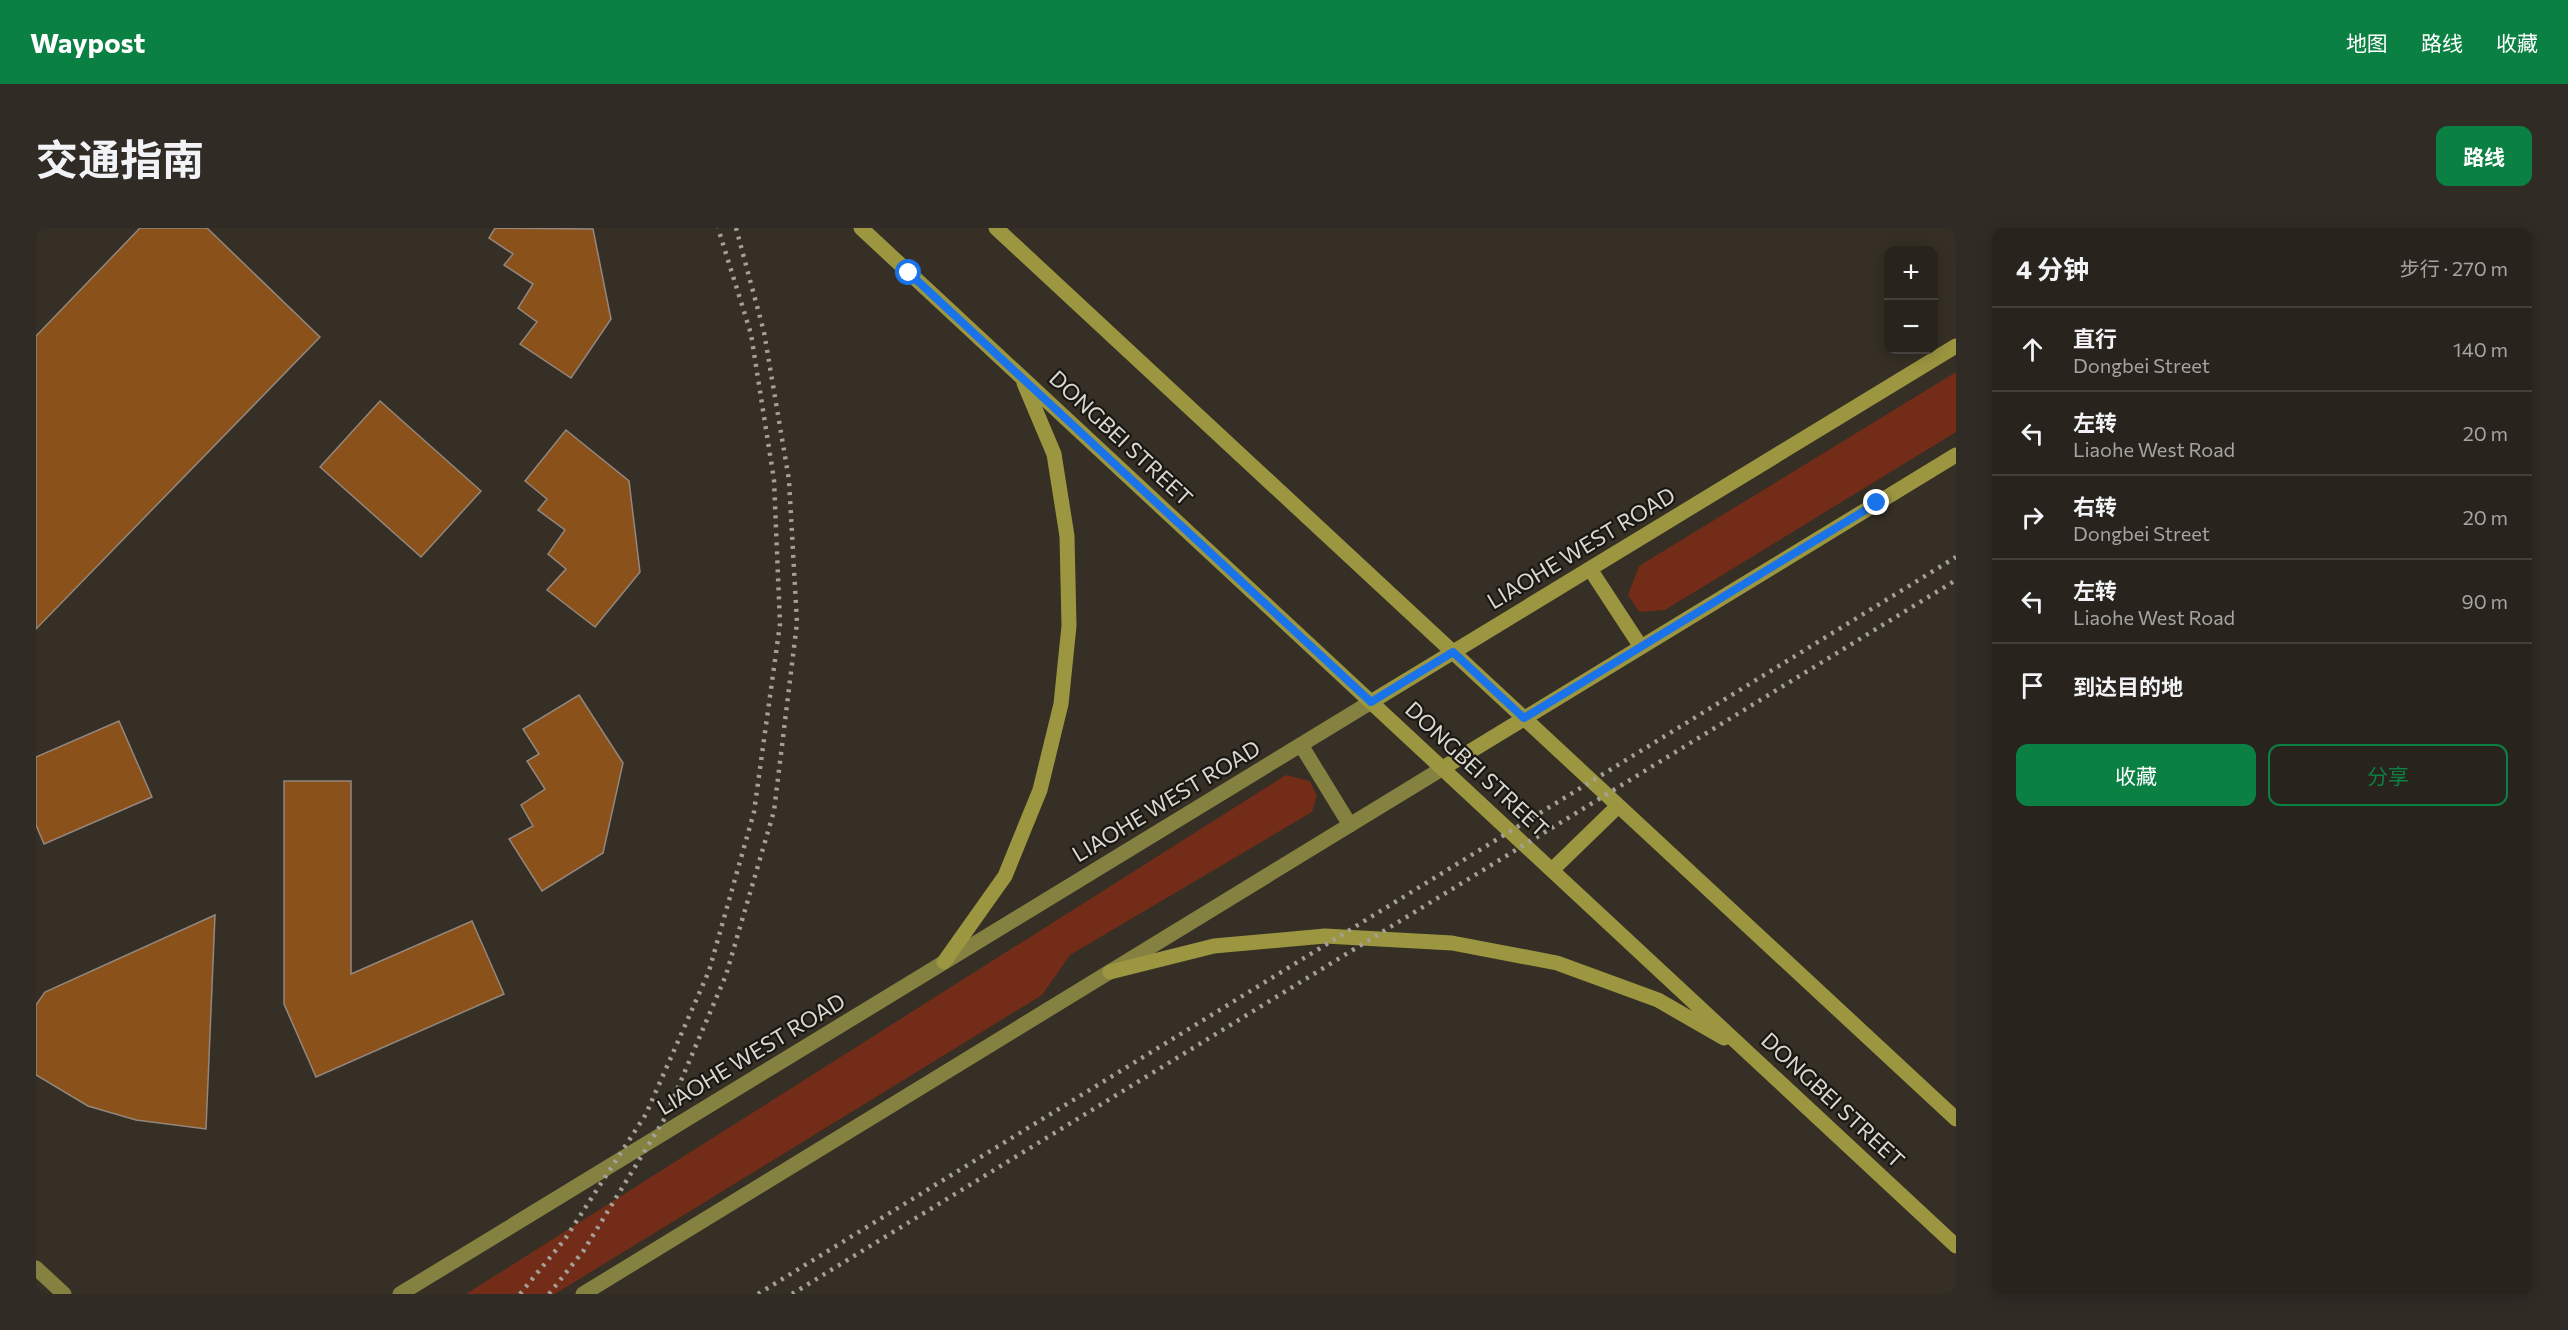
<!DOCTYPE html>
<html lang="zh">
<meta charset="utf-8">
<style>
body{margin:0;font-family:Commissioner,"Noto Sans SC",sans-serif;background:#302b25;color:#f1f3f6}
.controls{position:absolute;right:18px;top:18px;display:grid;overflow:hidden;border-radius:12px;box-shadow:0 3px 15px #0003}
.controls button{width:54px;height:54px;display:grid;place-items:center;padding:0;border:0;border-bottom:2px solid #44403b;background:#28231c;color:#f1f3f6;font:30px sans-serif}
.stop{position:absolute;width:18px;height:18px;margin:-14px;border:4px solid #1a73e8;border-radius:50%;background:#fff}
.stop.end{background:#1a73e8;border-color:#fff;box-shadow:0 2px 6px #0008}
.list{margin:0;padding:0;list-style:none}
h2{display:flex;justify-content:space-between;align-items:center;height:78px;margin:0;padding:0 24px;font-size:26px}
h2 small{font-size:20px;font-weight:400;color:#a5a4a3}
.list li{display:grid;grid-template-columns:39px 1fr auto;gap:18px;align-items:center;box-sizing:border-box;height:84px;padding:0 24px;border-top:2px solid #44403b}
.list b{display:block;font-size:22px;white-space:nowrap}
.list p{margin:0;font-size:20px;white-space:nowrap;color:#a5a4a3}
.list em{font-size:20px;font-style:normal;color:#a5a4a3}
.actions{display:flex;gap:12px;padding:18px 24px}
.actions a{flex:1;padding:14px 0;border:2px solid #0b8043;border-radius:12px;text-align:center;font-size:21px;color:#0b8043}
.actions .main{background:#0b8043;color:#fff}
.icon{flex:none;width:33px;height:33px;fill:none;stroke:currentColor;stroke-width:2;stroke-linecap:round;stroke-linejoin:round}
.map{position:relative;flex:none;width:1920px;height:1066px;overflow:hidden;border-radius:12px}
header{display:flex;align-items:center;gap:36px;box-sizing:border-box;height:84px;padding:0 30px;background:#0b8043;color:#fff}
header strong{font-size:28px}
nav{display:flex;gap:33px;margin-inline-start:auto;font-size:21px}
.intro{display:flex;align-items:center;justify-content:space-between;box-sizing:border-box;height:144px;padding:0 36px}
h1{margin:0;font-size:42px}
.button{padding:15px 27px;border-radius:12px;background:#0b8043;color:#fff;font-size:21px;font-weight:700}
main{display:flex;gap:36px;padding:0 36px}
aside{flex:1;background:#28231c;border-radius:12px;box-shadow:0 3px 15px #0003}
.map>svg:first-child{display:block}
.green{fill:#722c18}
.building{fill:#8b511a;stroke:#93877e;stroke-width:1.5}
.lines{fill:none;stroke-linecap:round;stroke-linejoin:round}
.secondary{stroke:#858140;stroke-width:15}
.primary{stroke:#9c9640;stroke-width:15}
.rail{stroke:#a4a098;stroke-width:4.5;stroke-dasharray:3 6;stroke-linecap:butt}
.route{stroke:#1a73e8;stroke-width:8}
.labels{text-anchor:middle;stroke-width:4.5;stroke-linejoin:round;paint-order:stroke}
.street-label{font-size:22px;fill:#dad7d0;stroke:#1a1813}
</style>
<header>
<strong>Waypost</strong>
<nav><a>地图</a><a>路线</a><a>收藏</a></nav>
</header>
<div class="intro"><h1>交通指南</h1><a class="button">路线</a></div>
<main>
<div class="map">
<svg width="1920" height="1066" viewBox="0 0 1920 1066">
<rect width="100%" height="100%" fill="#352f25"/>
<path class="green" d="M1920,144V204L1629,382L1603,384L1592,367L1603,338Z
M1250,547L1274,553L1281,568L1276,584L1034,727L1006,767L519,1066H430Z"/>
<path class="building" d="M104,0H171L284,109L0,401V108Z
M459,0L557,1L575,91L535,150L484,116L501,94L482,80L497,56L468,37L477,26L453,10Z
M344,173L445,263L385,329L284,239Z
M530,202L593,253L604,344L559,399L511,362L530,341L512,326L529,302L502,282L511,271L489,253Z
M543,467L587,535L567,625L506,663L473,611L497,598L485,577L509,561L491,533L503,526L487,501Z
M83,493L116,569L8,616L0,597V529Z
M248,553H315V746L436,693L468,766L280,849L248,776Z
M179,687L170,901L100,892L52,878L0,847V777L9,764Z"/>
<g class="lines">
<path class="secondary" d="M1265,517L1314,597
M0,1040L28,1066
M364,1066L1335,474
M547,1066L1407,540"/>
<path class="primary" d="M825,0L1920,1018
M960,0L1920,891
M1554,341L1605,419
M1335,474L1920,118
M1407,540L1920,227
M1516,642L1582,578
M908,734L969,648L1004,562L1025,476L1033,398L1031,308L1018,226L988,155
M1074,744L1178,718L1289,708L1416,715L1521,735L1622,772L1688,810"/>
<path class="rail" d="M484,1066L529,1011L610,886L673,743L718,584L744,396L738,252L715,106L682,0
M513,1066L548,1022L629,890L690,747L738,583L761,395L753,252L728,104L700,0
M722,1066L1920,329
M756,1066L1920,352"/>
</g>
<g class="lines">
<path class="route" d="M873,45L1335,474L1417,424L1488,490L1841,275"/>
</g>
<g class="labels">
<g class="street-label">
<text transform="translate(1085 210) rotate(43)" y="8">DONGBEI STREET</text>
<text transform="translate(1545 320) rotate(-31)" y="8">LIAOHE WEST ROAD</text>
<text transform="translate(1441 541) rotate(43)" y="8">DONGBEI STREET</text>
<text transform="translate(1130 573) rotate(-31)" y="8">LIAOHE WEST ROAD</text>
<text transform="translate(715 826) rotate(-31)" y="8">LIAOHE WEST ROAD</text>
<text transform="translate(1797 872) rotate(43)" y="8">DONGBEI STREET</text>
</g>
</g>
</svg>
<div class="controls">
<button>+</button>
<button>−</button>
</div>
<div class="stop" style="left:873px;top:45px"></div>
<div class="stop end" style="left:1841px;top:275px"></div>
</div>
<aside>
<h2>4 分钟<small>步行 · 270 m</small></h2>
<ul class="list">
<li><svg class="icon" aria-label="ahead" viewBox="0 0 24 24"><path d="M12 20V5M6 11l6-6 6 6"/></svg><div><b>直行</b><p>Dongbei Street</p></div><em>140 m</em></li>
<li><svg class="icon" aria-label="left" viewBox="0 0 24 24"><path d="M17 20v-9H6M10 6l-5 5 5 5"/></svg><div><b>左转</b><p>Liaohe West Road</p></div><em>20 m</em></li>
<li><svg class="icon" aria-label="right" viewBox="0 0 24 24"><path d="M7 20v-9h11M14 6l5 5-5 5"/></svg><div><b>右转</b><p>Dongbei Street</p></div><em>20 m</em></li>
<li><svg class="icon" aria-label="left" viewBox="0 0 24 24"><path d="M17 20v-9H6M10 6l-5 5 5 5"/></svg><div><b>左转</b><p>Liaohe West Road</p></div><em>90 m</em></li>
<li><svg class="icon" aria-label="arrive" viewBox="0 0 24 24"><path d="M6 21V4h12l-3 4 3 4H6"/></svg><div><b>到达目的地</b></div></li>
</ul>
<div class="actions"><a class="main">收藏</a><a>分享</a></div>
</aside>
</main>
